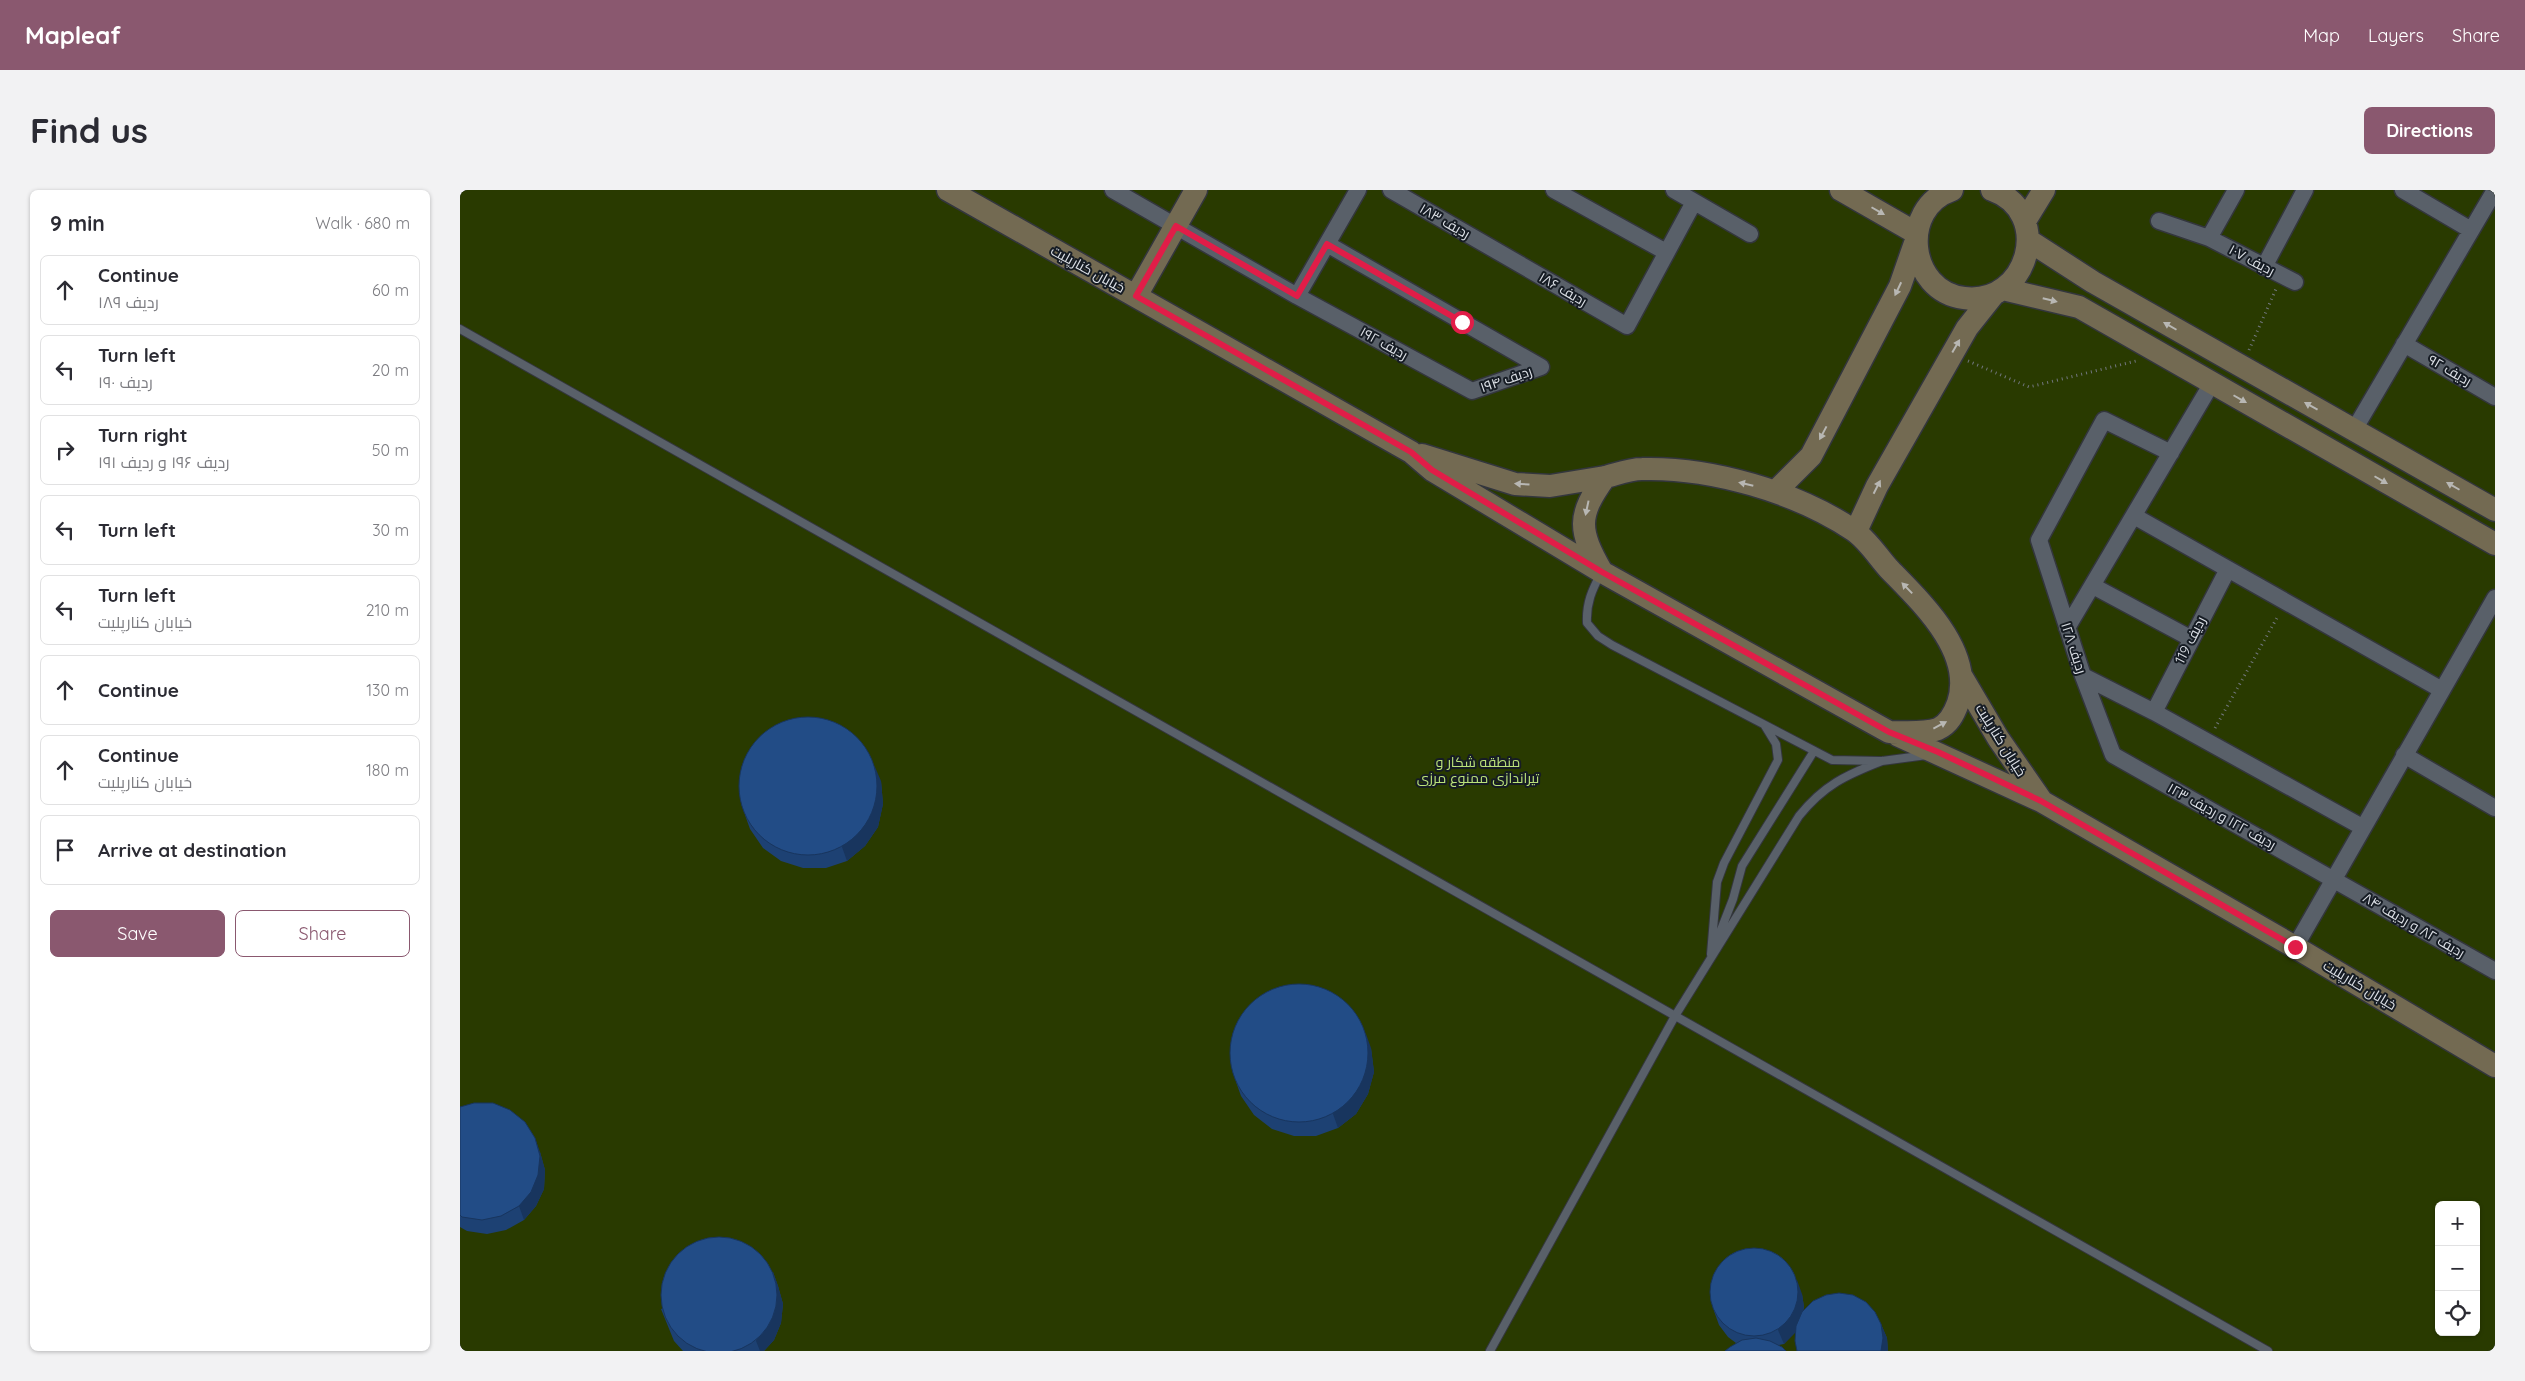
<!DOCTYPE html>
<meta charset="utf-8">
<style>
body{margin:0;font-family:Quicksand,Cairo,sans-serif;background:#f2f2f3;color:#2b2b33}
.controls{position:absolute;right:15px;bottom:15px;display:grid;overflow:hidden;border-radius:8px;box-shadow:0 1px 4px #0004}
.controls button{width:45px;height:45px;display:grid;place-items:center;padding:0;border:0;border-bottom:1px solid #e1e1e2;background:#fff;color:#2b2b33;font:25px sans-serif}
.stop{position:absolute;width:15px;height:15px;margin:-11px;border:4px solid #e11d48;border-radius:50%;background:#fff}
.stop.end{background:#e11d48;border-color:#fff;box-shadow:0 1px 5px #0008}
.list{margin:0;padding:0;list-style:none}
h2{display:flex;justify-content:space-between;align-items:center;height:65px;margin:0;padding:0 20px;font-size:21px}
h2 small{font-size:16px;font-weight:400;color:#7c7c81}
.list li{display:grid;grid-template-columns:32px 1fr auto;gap:15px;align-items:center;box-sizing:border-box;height:70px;margin:0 10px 10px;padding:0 10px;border:1px solid #e1e1e2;border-radius:8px}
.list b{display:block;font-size:19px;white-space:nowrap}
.list p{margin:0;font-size:16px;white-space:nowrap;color:#7c7c81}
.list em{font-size:16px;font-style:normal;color:#7c7c81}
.actions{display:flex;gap:10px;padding:15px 20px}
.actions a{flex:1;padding:11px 0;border:1px solid #8a586f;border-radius:8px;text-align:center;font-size:18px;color:#8a586f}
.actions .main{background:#8a586f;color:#fff}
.icon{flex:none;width:28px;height:28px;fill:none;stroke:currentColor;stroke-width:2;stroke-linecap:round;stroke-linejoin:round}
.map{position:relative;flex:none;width:2035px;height:1161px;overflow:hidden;border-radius:8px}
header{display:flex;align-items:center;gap:30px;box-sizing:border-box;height:70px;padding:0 25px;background:#8a586f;color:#fff}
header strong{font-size:24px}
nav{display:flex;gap:28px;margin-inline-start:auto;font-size:18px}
.intro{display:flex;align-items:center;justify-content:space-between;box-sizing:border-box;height:120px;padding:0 30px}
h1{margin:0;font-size:35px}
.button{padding:12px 22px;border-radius:8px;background:#8a586f;color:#fff;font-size:18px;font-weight:700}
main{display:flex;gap:30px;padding:0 30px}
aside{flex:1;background:#fff;border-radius:8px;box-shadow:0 1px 4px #0004}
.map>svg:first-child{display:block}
.green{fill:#293a00;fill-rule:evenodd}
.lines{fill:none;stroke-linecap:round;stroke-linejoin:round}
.lane-casing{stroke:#33363d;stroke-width:10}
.street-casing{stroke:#33363d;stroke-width:19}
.secondary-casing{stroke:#33363d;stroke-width:25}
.path{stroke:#72777e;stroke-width:3;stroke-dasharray:1 4;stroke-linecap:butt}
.lane{stroke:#596069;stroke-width:8}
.street{stroke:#596069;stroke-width:16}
.secondary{stroke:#736a52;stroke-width:22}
.wall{fill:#1d4173}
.shaded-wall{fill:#18355e}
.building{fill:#224c86;stroke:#18355e}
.oneway{fill:#b8b7b3}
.route{stroke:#e11d48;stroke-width:6}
.labels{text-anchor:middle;stroke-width:4;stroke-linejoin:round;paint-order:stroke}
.street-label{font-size:14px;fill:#dde1e7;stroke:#161c24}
.park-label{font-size:14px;fill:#bbe27a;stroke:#161c24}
</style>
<header>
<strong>Mapleaf</strong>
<nav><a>Map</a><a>Layers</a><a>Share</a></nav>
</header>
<div class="intro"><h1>Find us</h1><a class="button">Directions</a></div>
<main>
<aside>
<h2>9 min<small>Walk · 680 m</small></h2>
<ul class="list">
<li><svg class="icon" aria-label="ahead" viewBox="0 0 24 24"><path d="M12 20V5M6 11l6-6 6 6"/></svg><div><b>Continue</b><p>ردیف ۱۸۹</p></div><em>60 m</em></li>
<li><svg class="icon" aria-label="left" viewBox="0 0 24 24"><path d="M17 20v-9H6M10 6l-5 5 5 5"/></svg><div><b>Turn left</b><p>ردیف ۱۹۰</p></div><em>20 m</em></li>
<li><svg class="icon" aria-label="right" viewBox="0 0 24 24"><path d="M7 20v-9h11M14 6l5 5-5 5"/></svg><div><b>Turn right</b><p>ردیف ۱۹۶ و ردیف ۱۹۱</p></div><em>50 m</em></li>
<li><svg class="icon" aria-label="left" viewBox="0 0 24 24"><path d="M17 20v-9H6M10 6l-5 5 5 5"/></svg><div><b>Turn left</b></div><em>30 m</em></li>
<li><svg class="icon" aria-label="left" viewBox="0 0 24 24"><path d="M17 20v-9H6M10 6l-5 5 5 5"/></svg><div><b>Turn left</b><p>خیابان کنارپلیت</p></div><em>210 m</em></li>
<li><svg class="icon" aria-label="ahead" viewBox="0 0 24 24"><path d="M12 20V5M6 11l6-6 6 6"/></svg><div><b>Continue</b></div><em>130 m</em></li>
<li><svg class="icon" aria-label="ahead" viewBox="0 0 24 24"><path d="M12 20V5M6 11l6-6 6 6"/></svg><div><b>Continue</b><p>خیابان کنارپلیت</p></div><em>180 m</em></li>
<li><svg class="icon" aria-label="arrive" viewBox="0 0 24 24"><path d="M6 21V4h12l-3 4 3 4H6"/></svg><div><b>Arrive at destination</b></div></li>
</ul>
<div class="actions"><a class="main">Save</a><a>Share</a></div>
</aside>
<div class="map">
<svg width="2035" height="1161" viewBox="0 0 2035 1161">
<rect width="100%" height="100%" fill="#161c24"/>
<path class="green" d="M0,0H2035V1161H0ZM1979,1015H2016V1142H1979Z"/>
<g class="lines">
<g class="lane-casing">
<path id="lane" d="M0,139L1808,1161
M1141,383C1132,400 1126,413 1127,433L1138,446L1152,455L1372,570L1422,571L1467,565
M1257,750L1273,709L1282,676L1354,561
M1251,764L1257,692L1264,673L1318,570L1316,554L1305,536
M1030,1161L1215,826L1339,626C1364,595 1386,585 1422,571"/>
</g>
<g class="street-casing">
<path id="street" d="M653,0L837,106L1012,201L1081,177
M931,0L1167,136L1234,12
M1094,0L1206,62
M1214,0L1290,44
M1943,0L2011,40
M1699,31L1749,48L1835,92
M1749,48L1776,0
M867,54L1081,177
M1804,77L1845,0
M837,106L898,0
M1944,154L2035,207
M1894,240L2035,0
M1711,263L1644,230L1579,350L1623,486L1653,565L2035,781
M1674,326L1982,500
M1633,396L1730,448
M1607,438L1752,193
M1623,486L1694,522L1902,637
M1694,522L1768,379
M1944,565L2035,618
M1835,757L2035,408"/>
</g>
<g class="secondary-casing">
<path id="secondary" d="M488,0L951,262L972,280L1142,382L1429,542C1444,542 1463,544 1478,539C1489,534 1494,524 1498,513C1515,462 1461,412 1429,379C1418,367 1407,349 1393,340C1336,302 1251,277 1182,279C1170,279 1157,284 1145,287C1117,326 1118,340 1142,382
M1381,0L1456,43
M1492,0C1439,18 1448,101 1504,108C1569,116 1594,22 1532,0
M1565,31L1584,0
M1568,50L1633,92L2035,320
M1543,99L1619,117L2035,354
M676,106L736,0
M962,265L1055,294L1090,296L1145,287
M1316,301L1351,266L1440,96L1455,53
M1396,341L1417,296L1507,138L1534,104
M1502,487L1538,548L1581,610
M1437,545L1581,611L1835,757L2035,876"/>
</g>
<path class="path" d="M1789,160L1816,99
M1508,171L1569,197L1676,171
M1755,538L1818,426"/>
<use href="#lane" class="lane"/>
<use href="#street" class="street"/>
<use href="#secondary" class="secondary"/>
</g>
<path class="wall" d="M421,591L423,614L418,637L405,656L387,671L366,678H343L321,671L303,658L290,639L285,625Z
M911,858L914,882L908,904L896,924L878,938L856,946H834L812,939L794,925L781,906L776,892Z
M0,917L80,962L85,980L84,999L76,1016L64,1030L46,1040L27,1044L7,1041L0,1037Z
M313,1082L318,1096L323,1114L321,1133L314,1150L304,1161H223L214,1151L201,1119Z
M1342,1104L1344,1117L1343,1121L1421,1134L1427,1148L1428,1161H1337L1335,1142L1324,1154L1319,1155L1276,1153L1268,1147L1259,1135L1254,1121Z"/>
<path class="shaded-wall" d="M415,577L421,591L423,614L418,637L405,656L387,671L382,657Z
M906,844L911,858L914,882L908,904L896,924L878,938L873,924Z
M75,948L80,962L85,980L84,999L76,1016L64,1030L59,1016Z
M313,1082L318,1096L323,1114L321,1133L314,1150L304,1161H300L296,1151Z
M1337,1090L1342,1104L1344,1117L1341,1131L1335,1143L1324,1154L1318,1140Z
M1421,1134L1427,1148L1428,1161H1421Z"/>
<path class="building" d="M279 596a69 69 0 1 1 138 0a69 69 0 1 1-138 0Z
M770 863a69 69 0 1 1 138 0a69 69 0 1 1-138 0Z
M14,913H33L50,920L65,932L75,948L80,966L78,985L71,1002L59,1016L41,1026L22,1030L2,1027L0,1025V917Z
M201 1105a58 58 0 1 1 116 0a58 58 0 1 1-116 0Z
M1250 1102a44 44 0 1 1 88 0a44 44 0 1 1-88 0Z
M1379,1103L1393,1105L1406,1112L1415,1122L1421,1134L1423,1148L1421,1161H1337L1335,1151L1336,1136L1342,1122L1353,1111L1366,1105Z
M1296,1148L1310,1151L1322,1157L1326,1161H1265L1270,1157L1282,1150Z"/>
<defs><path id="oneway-solid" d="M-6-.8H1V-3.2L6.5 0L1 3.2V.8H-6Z" transform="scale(1.25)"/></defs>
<g class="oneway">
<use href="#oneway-solid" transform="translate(1418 21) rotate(30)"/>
<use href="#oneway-solid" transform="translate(1438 99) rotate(115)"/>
<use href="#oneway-solid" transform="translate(1590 110) rotate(14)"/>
<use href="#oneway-solid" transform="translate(1710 136) rotate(-150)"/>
<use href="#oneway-solid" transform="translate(1496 156) rotate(-60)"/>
<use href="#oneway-solid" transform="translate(1780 209) rotate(30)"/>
<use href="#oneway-solid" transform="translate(1851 216) rotate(-151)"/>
<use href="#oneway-solid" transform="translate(1363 243) rotate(118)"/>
<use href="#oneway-solid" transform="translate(1921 290) rotate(30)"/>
<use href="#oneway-solid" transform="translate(1062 294) rotate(-176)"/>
<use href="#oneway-solid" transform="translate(1286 294) rotate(-167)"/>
<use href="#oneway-solid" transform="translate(1993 296) rotate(-150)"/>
<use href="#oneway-solid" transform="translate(1417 297) rotate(-63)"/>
<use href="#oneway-solid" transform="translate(1127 318) rotate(102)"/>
<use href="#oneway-solid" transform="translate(1447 398) rotate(-134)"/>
<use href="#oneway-solid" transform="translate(1480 535) rotate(-28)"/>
</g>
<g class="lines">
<path class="route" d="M1002,132L867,54L837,106L716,36L676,106L951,262L972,280L1142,382L1429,542L1478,562L1581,611L1835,757"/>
</g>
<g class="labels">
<g class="street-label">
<text transform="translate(985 31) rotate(30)" y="5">ردیف ۱۸۳</text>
<text transform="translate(1792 70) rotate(28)" y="5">ردیف ۱۰۷</text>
<text transform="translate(628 79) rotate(29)" y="5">خیابان کنارپلیت</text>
<text transform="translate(1103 99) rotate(30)" y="5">ردیف ۱۸۶</text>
<text transform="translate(924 153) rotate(29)" y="5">ردیف ۱۹۲</text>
<text transform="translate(1990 180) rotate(30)" y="5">ردیف ۹۲</text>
<text transform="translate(1046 189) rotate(-19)" y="5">ردیف ۱۹۴</text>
<text transform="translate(1730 450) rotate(-63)" y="5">ردیف 119</text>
<text transform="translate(1614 458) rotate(72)" y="5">ردیف ۱۲۸</text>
<text transform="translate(1541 550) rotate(58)" y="5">خیابان کنارپلیت</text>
<text transform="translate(1762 626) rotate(29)" y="5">ردیف ۱۲۲ و ردیف ۱۲۳</text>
<text transform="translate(1954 735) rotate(30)" y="5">ردیف ۸۲ و ردیف ۸۴</text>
<text transform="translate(1900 795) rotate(31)" y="5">خیابان کنارپلیت</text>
</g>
<g class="park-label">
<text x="1018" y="577">منطقه شکار و<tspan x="1018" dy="16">تیراندازی ممنوع مرزی</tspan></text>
</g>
</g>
</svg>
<div class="controls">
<button>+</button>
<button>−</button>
<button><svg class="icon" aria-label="locate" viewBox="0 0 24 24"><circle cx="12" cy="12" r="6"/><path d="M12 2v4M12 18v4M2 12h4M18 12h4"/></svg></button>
</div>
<div class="stop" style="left:1002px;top:132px"></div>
<div class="stop end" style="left:1835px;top:757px"></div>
</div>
</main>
